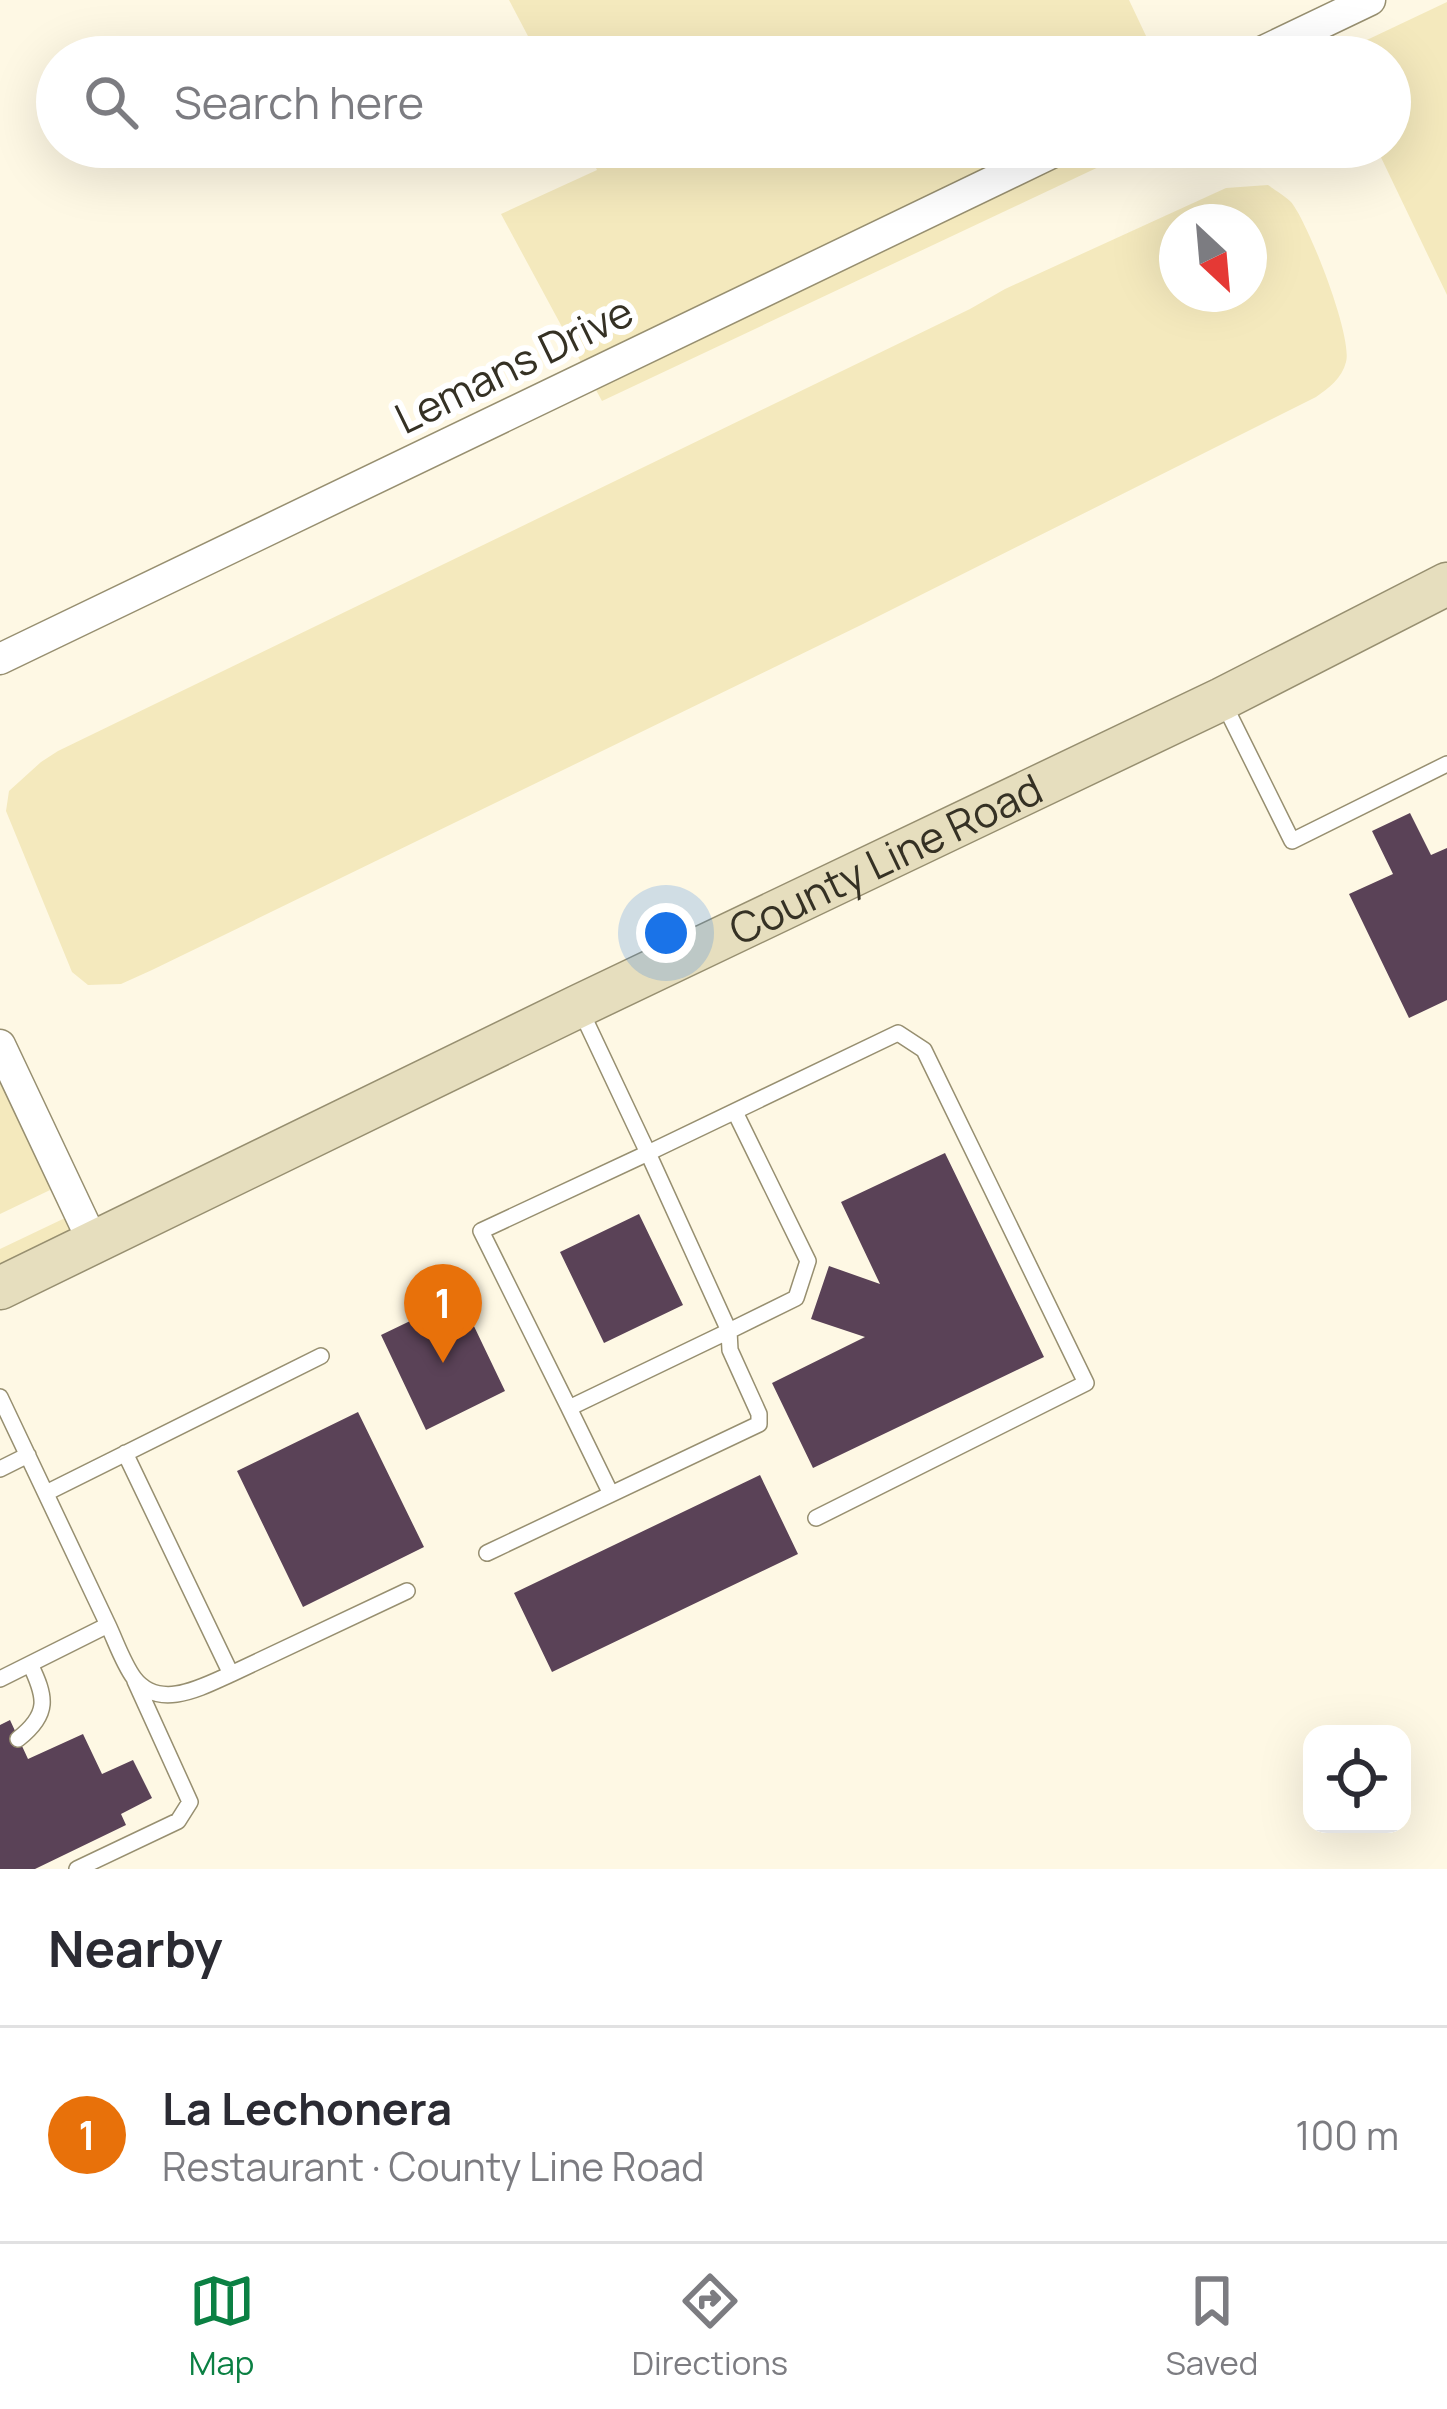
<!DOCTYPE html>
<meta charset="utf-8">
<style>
body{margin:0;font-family:Manrope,sans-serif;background:#f7f7f7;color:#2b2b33}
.controls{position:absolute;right:36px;bottom:36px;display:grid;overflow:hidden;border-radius:24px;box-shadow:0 12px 48px #0002}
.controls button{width:108px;height:108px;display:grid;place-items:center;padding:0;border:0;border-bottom:3px solid #e1e1e2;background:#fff;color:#2b2b33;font:60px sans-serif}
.compass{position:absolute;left:1159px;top:204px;width:108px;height:108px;border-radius:50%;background:#fff;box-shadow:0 12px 48px #0002;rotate:154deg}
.you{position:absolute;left:666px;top:933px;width:42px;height:42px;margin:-30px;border:9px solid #fff;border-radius:50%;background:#1a73e8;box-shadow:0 0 0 18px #1a73e833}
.badge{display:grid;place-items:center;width:78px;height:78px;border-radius:50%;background:#0b8043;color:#fff;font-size:39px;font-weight:700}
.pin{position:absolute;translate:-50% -99px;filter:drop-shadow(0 3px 6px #0008)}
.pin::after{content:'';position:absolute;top:63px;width:42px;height:36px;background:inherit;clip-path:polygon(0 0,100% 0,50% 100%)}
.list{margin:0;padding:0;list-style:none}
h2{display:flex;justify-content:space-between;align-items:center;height:156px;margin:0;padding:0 48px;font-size:51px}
h2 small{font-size:39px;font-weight:400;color:#7c7c81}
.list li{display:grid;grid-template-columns:78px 1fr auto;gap:36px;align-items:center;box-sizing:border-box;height:216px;padding:0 48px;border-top:3px solid #e1e1e2}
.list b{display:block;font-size:45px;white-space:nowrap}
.list p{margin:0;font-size:39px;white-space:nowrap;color:#7c7c81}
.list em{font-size:39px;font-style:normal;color:#7c7c81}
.icon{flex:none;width:66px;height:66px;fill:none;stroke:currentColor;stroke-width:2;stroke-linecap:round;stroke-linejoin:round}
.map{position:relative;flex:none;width:1447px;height:1869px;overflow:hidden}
.search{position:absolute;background:#fff;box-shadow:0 12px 48px #0002;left:36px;right:36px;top:36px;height:132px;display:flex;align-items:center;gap:30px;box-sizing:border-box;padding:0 42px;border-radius:66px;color:#7c7c81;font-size:45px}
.sheet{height:372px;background:#fff}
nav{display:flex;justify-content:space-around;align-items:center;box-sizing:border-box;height:168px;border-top:3px solid #e1e1e2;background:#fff;font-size:33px;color:#7c7c81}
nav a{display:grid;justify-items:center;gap:6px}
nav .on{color:#0b8043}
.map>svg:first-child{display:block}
.green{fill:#f4e9bd;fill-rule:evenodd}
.building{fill:#5a4257}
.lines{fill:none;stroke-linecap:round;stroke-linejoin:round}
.service-casing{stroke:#978f70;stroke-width:18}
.minor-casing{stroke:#978f70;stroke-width:33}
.secondary-casing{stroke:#978f70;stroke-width:45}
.service{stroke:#fff;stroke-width:15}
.minor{stroke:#fff;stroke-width:30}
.secondary{stroke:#e6debe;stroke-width:42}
.labels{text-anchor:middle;stroke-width:12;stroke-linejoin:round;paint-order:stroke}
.street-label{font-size:42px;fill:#353124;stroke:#fff}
</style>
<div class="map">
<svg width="1447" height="1869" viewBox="0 0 1447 1869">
<rect width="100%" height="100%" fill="#fef8e4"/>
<path class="green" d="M509,0H1129L1156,57H539Z
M1447,2V295L1376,147H1390V57L1333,56Z
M586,147H1141L602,401L501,214L597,170Z
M1268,185C1275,190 1285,196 1291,202C1308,222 1353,337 1346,362C1342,378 1329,388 1316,397L861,625L152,970L121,984L88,985L72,972L6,811L9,791L41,762L58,751L970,309L1005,289L1226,188ZM1249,222V294H1177V222Z
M0,1038L71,1180L0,1214Z
M86,1208L93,1223L0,1268V1249Z"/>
<path class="building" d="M1410,813L1431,855L1447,848V1000L1409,1018L1349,894L1393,874L1372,831Z
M945,1153L1044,1357L813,1468L772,1383L865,1337L811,1319L829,1266L880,1284L841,1202Z
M639,1214L683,1305L604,1343L560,1252Z
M460,1297L505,1391L426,1430L381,1335Z
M358,1412L424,1547L303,1607L237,1471Z
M760,1475L798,1554L552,1672L514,1593Z
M10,1720L28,1759L83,1734L102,1774L133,1760L152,1798L121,1814L126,1825L35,1869H0V1725Z"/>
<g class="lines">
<g class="service-casing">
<path id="service" d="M1223,702L1292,841L1447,764
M580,1009L648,1153L898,1033L924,1050L1086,1383L816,1518
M0,1397L108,1625L0,1679
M569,1408L611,1494
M0,1469L28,1455
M46,1493L321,1356
M487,1553L759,1424V1414L730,1350L729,1331L569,1408L481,1231L648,1153L729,1331L796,1298L808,1261L735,1112
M108,1625C116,1642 123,1663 134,1678C159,1711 202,1687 231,1674L125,1453
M231,1674L407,1591
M18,1739C50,1714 46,1697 30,1664
M77,1869L178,1821L190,1802L135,1681"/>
</g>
<g class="minor-casing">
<path id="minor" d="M1251,57L1370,0
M0,659L1064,147
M0,1045L94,1244"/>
</g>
<g class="secondary-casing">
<g id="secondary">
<path id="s1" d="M0,1288L579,1006L1222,699L1447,584"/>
</g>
</g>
<use href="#service" class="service"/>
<use href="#minor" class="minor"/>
<use href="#secondary" class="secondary"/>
</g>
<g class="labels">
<g class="street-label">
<text transform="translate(514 365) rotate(-26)" y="15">Lemans Drive</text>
<text dy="15" stroke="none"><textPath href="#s1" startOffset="984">County Line Road</textPath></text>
</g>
</g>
</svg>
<div class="controls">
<button><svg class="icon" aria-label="locate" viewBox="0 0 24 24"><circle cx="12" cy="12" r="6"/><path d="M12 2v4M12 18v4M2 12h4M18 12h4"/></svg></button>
</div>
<svg class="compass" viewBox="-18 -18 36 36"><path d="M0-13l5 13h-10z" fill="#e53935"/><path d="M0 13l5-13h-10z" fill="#7c7c81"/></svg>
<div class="you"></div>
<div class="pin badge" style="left:443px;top:1363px;background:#e8710a">1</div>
<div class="search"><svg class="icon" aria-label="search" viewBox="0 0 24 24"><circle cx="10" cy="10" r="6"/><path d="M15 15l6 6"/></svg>Search here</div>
</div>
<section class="sheet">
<h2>Nearby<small></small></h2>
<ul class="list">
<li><span class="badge" style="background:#e8710a">1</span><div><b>La Lechonera</b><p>Restaurant · County Line Road</p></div><em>100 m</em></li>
</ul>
</section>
<nav>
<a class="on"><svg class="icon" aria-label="map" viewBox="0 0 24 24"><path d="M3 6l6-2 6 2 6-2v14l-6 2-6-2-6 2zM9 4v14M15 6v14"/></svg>Map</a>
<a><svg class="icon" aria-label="directions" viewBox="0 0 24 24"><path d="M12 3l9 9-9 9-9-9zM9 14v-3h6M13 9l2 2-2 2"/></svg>Directions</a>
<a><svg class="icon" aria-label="saved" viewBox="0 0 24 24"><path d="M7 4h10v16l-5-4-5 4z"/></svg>Saved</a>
</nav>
